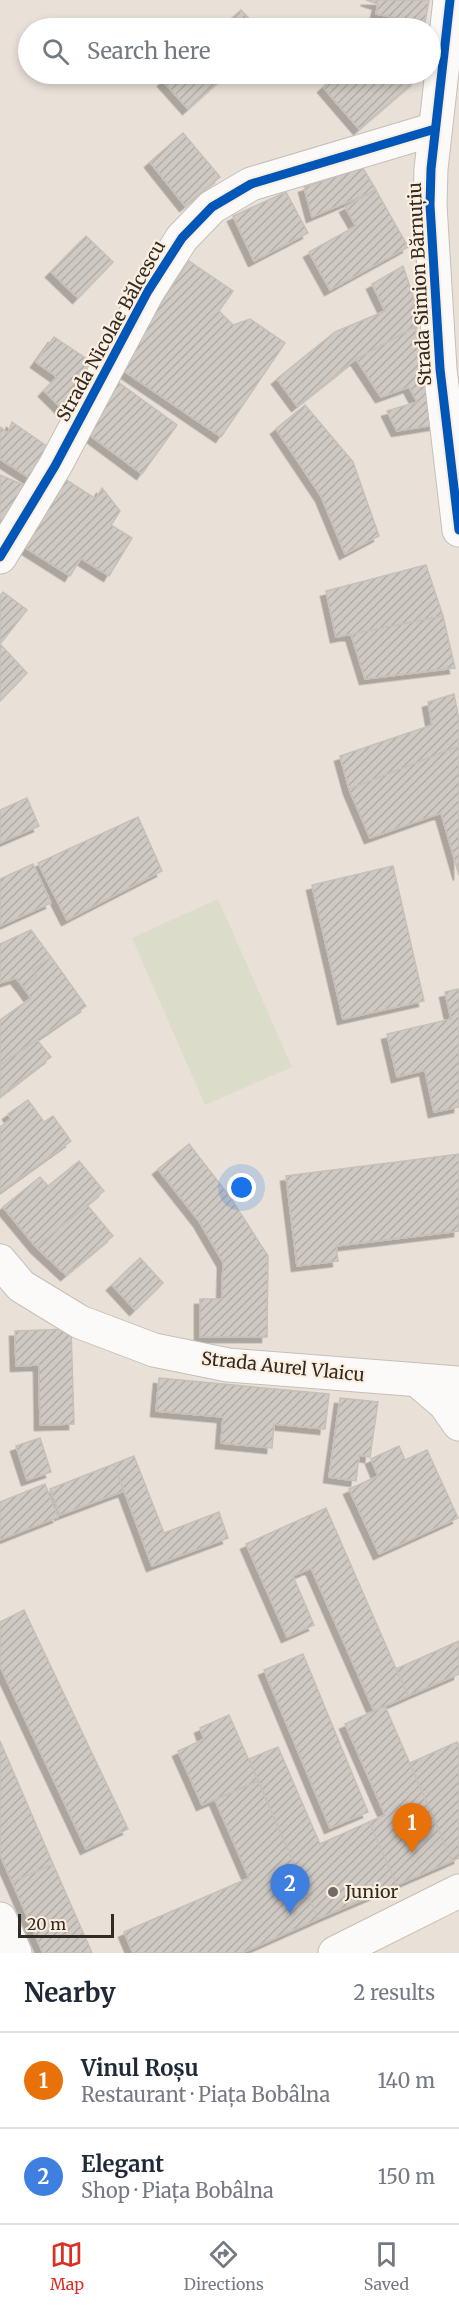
<!DOCTYPE html>
<meta charset="utf-8">
<style>
body{margin:0;font-family:Merriweather,serif;background:#f6f6f7;color:#1f2937}
.scale{position:absolute;left:18px;bottom:15px;width:96px;box-sizing:border-box;padding-left:6px;border:3px solid #302b25;border-top:0;font-size:16px;line-height:21px;white-space:nowrap;color:#302b25;-webkit-text-stroke:4px #fdefdf;paint-order:stroke}
.you{position:absolute;left:242px;top:1188px;width:21px;height:21px;margin:-15px;border:4px solid #fff;border-radius:50%;background:#1a73e8;box-shadow:0 0 0 9px #1a73e833}
.badge{display:grid;place-items:center;width:39px;height:39px;border-radius:50%;background:#d93025;color:#fff;font-size:20px;font-weight:700}
.pin{position:absolute;translate:-50% -50px;filter:drop-shadow(0 2px 3px #0008)}
.pin::after{content:'';position:absolute;top:32px;width:21px;height:18px;background:inherit;clip-path:polygon(0 0,100% 0,50% 100%)}
.list{margin:0;padding:0;list-style:none}
h2{display:flex;justify-content:space-between;align-items:center;height:78px;margin:0;padding:0 24px;font-size:26px}
h2 small{font-size:20px;font-weight:400;color:#747a83}
.list li{display:grid;grid-template-columns:39px 1fr auto;gap:18px;align-items:center;box-sizing:border-box;height:96px;padding:0 24px;border-top:2px solid #e0e1e3}
.list b{display:block;font-size:22px;white-space:nowrap}
.list p{margin:0;font-size:20px;white-space:nowrap;color:#747a83}
.list em{font-size:20px;font-style:normal;color:#747a83}
.icon{flex:none;width:33px;height:33px;fill:none;stroke:currentColor;stroke-width:2;stroke-linecap:round;stroke-linejoin:round}
.map{position:relative;flex:none;width:459px;height:1953px;overflow:hidden}
.search{position:absolute;background:#fff;box-shadow:0 3px 9px #0003;left:18px;right:18px;top:18px;height:66px;display:flex;align-items:center;gap:15px;box-sizing:border-box;padding:0 21px;border-radius:33px;color:#747a83;font-size:22px}
.sheet{height:270px;background:#fff}
nav{display:flex;justify-content:space-around;align-items:center;box-sizing:border-box;height:84px;border-top:2px solid #e0e1e3;background:#fff;font-size:16px;color:#747a83}
nav a{display:grid;justify-items:center;gap:3px}
nav .on{color:#d93025}
.map>svg:first-child{display:block}
.garden{fill:#dbdcc9}
.building{fill:url(#building-hatch);stroke:#c6c0b9;stroke-width:1.5;filter:url(#shadow)}
.lines{fill:none;stroke-linecap:round;stroke-linejoin:round}
.minor-casing{stroke:#c5bfb8;stroke-width:35}
.secondary-casing{stroke:#c5bfb8;stroke-width:35}
.minor{stroke:#fcfaf9;stroke-width:33}
.secondary{stroke:#fcfaf9;stroke-width:33}
.cycleway-casing{stroke:#fdefdf;stroke-width:13}
.cycleway{stroke:#0057b8;stroke-width:9}
.poi-dot{fill:#716b64;stroke:#fdefdf;stroke-width:2}
.labels{text-anchor:middle;stroke-width:4.5;stroke-linejoin:round;paint-order:stroke}
.street-label{font-size:18px;fill:#302b25;stroke:#fdefdf}
.poi-label{font-size:18px;fill:#302b25;stroke:#fdefdf;text-anchor:start}
</style>
<div class="map">
<svg width="459" height="1953" viewBox="0 0 459 1953">
<defs>
<pattern id="building-hatch" width="6" height="6" patternUnits="userSpaceOnUse" patternTransform="scale(1.5)"><rect width="6" height="6" fill="#cfc9c3"/><path d="M-1 1l2-2M0 6l6-6M5 7l2-2" fill="none" stroke="#b2ada7"/></pattern>
<filter id="shadow"><feDropShadow dx="-5.5" dy="5.5" stdDeviation="0" flood-color="#0004"/></filter>
</defs>
<rect width="100%" height="100%" fill="#e9e1d8"/>
<path class="garden" d="M218,899L292,1067L205,1105L132,938Z"/>
<path class="building" d="M366,0H429L424,28H395L397,18L376,14L378,4Z
M241,10L258,28H221Z
M171,74H227L188,109L163,81Z
M338,74H411L416,80L359,129L323,87Z
M183,133L220,177L185,206L150,162Z
M363,168L376,190L312,217L304,187Z
M376,190L408,247L330,290L309,252L356,226L345,207Z
M286,192L308,233L254,261L233,216Z
M86,236L113,262L78,298L51,272Z
M189,261L233,291L219,311L233,325L250,319L285,343L221,437L118,367Z
M403,266L422,323L356,359L297,406L277,379L335,332L385,311L372,284Z
M415,327L441,424L397,431L387,411L417,402L409,387L381,397L356,359Z
M54,337L93,363L67,414L44,391L57,377L36,362Z
M118,382L177,425L142,474L83,430Z
M305,405L353,462L379,536L345,554L321,496L276,429Z
M12,422L48,447L31,479L0,459V427L8,433Z
M0,475L29,487L0,537Z
M60,476L96,499L102,488L120,511L111,525L132,538L109,576L81,558L70,576L18,543Z
M426,565L443,616L336,637L326,591Z
M3,592L27,610L0,644V596Z
M443,616L455,668L365,679L351,634Z
M0,644L27,673L0,701Z
M454,694L459,720V746L349,789L340,756L432,725L428,702Z
M459,746V875L441,813L370,838L349,789Z
M27,798L39,826L0,843V810Z
M138,817L162,871L67,920L38,863Z
M33,864L51,903L0,926V879Z
M393,866L424,1001L343,1019L312,885Z
M31,930L51,957L33,970L37,976L23,987L16,978L0,983V944Z
M51,957L86,1006L0,1065V1020L31,998L23,987L37,976L33,970Z
M459,989V1107L434,1112L425,1070L397,1077L387,1034L451,1019L445,992Z
M37,1040L51,1057L0,1096V1065Z
M28,1100L44,1122L53,1116L71,1141L0,1192V1127L11,1119L8,1114Z
M189,1144L230,1197L268,1256L267,1337H200V1299H222L223,1262L199,1221L158,1169Z
M459,1154V1231L336,1246L338,1261L297,1266L286,1176Z
M79,1161L104,1191L36,1247L3,1207L40,1177L48,1186Z
M87,1205L113,1236L66,1275L36,1247Z
M140,1258L163,1283L135,1310L112,1285Z
M71,1329L74,1424L40,1425L39,1365L16,1366L15,1331Z
M159,1378L329,1394L325,1429L274,1424L272,1448L221,1443L223,1417L156,1411Z
M340,1398L378,1402L370,1457L359,1455L356,1481L329,1477Z
M40,1438L51,1472L27,1480L16,1446Z
M399,1446L405,1460L427,1450L458,1518L379,1554L349,1489L378,1476L371,1459Z
M134,1456L164,1533L219,1512L228,1538L152,1566L114,1464Z
M114,1464L124,1491L60,1515L50,1489Z
M45,1484L58,1517L0,1540V1502Z
M326,1508L408,1696L374,1711L311,1568L293,1576L314,1625L287,1637L246,1544Z
M24,1610L128,1829L86,1849L0,1666V1622Z
M459,1641V1674L408,1696L396,1669Z
M303,1654L368,1812L330,1828L264,1670Z
M385,1706L452,1861L397,1885L369,1822L385,1815L345,1724Z
M229,1715L258,1781L202,1805L178,1751L204,1739L200,1728Z
M0,1741L53,1864L12,1882L0,1855Z
M457,1742L459,1746V1858L452,1861L410,1763Z
M278,1747L320,1844L369,1822L397,1885L318,1919L249,1759Z
M258,1781L318,1919L242,1953H133L124,1932L249,1878L215,1800Z
M53,1864L92,1953H43L12,1882Z"/>
<g class="lines">
<g class="minor-casing">
<path id="minor" d="M450,0L431,169L430,205L440,369L459,530
M0,557L55,466L148,291L182,238L212,207L251,184L435,129
M0,1919L15,1953"/>
</g>
<g class="secondary-casing">
<path id="secondary" d="M0,1261L21,1286L80,1322L154,1350L228,1365L459,1383
M418,1381L445,1404L459,1424
M335,1953L459,1891"/>
</g>
<use href="#minor" class="minor"/>
<use href="#secondary" class="secondary"/>
<g class="cycleway-casing">
<path id="cycleway" d="M450,0L431,169L430,205L440,369L459,530
M0,557L55,466L148,291L182,238L212,207L251,184L435,129"/>
</g>
<use href="#cycleway" class="cycleway"/>
</g>
<circle class="poi-dot" cx="333" cy="1892" r="6"/>
<g class="labels">
<g class="street-label">
<text transform="translate(420 284) rotate(-93)" y="6">Strada Simion Bărnuțiu</text>
<text transform="translate(111 331) rotate(-61)" y="6">Strada Nicolae Bălcescu</text>
<text transform="translate(283 1367) rotate(6)" y="6">Strada Aurel Vlaicu</text>
</g>
<g class="poi-label">
<text x="345" y="1898">Junior</text>
</g>
</g>
</svg>
<div class="scale">20 m</div>
<div class="you"></div>
<div class="pin badge" style="left:412px;top:1853px;background:#e8710a">1</div>
<div class="pin badge" style="left:290px;top:1914px;background:#3f7fe0">2</div>
<div class="search"><svg class="icon" aria-label="search" viewBox="0 0 24 24"><circle cx="10" cy="10" r="6"/><path d="M15 15l6 6"/></svg>Search here</div>
</div>
<section class="sheet">
<h2>Nearby<small>2 results</small></h2>
<ul class="list">
<li><span class="badge" style="background:#e8710a">1</span><div><b>Vinul Roșu</b><p>Restaurant · Piața Bobâlna</p></div><em>140 m</em></li>
<li><span class="badge" style="background:#3f7fe0">2</span><div><b>Elegant</b><p>Shop · Piața Bobâlna</p></div><em>150 m</em></li>
</ul>
</section>
<nav>
<a class="on"><svg class="icon" aria-label="map" viewBox="0 0 24 24"><path d="M3 6l6-2 6 2 6-2v14l-6 2-6-2-6 2zM9 4v14M15 6v14"/></svg>Map</a>
<a><svg class="icon" aria-label="directions" viewBox="0 0 24 24"><path d="M12 3l9 9-9 9-9-9zM9 14v-3h6M13 9l2 2-2 2"/></svg>Directions</a>
<a><svg class="icon" aria-label="saved" viewBox="0 0 24 24"><path d="M7 4h10v16l-5-4-5 4z"/></svg>Saved</a>
</nav>
